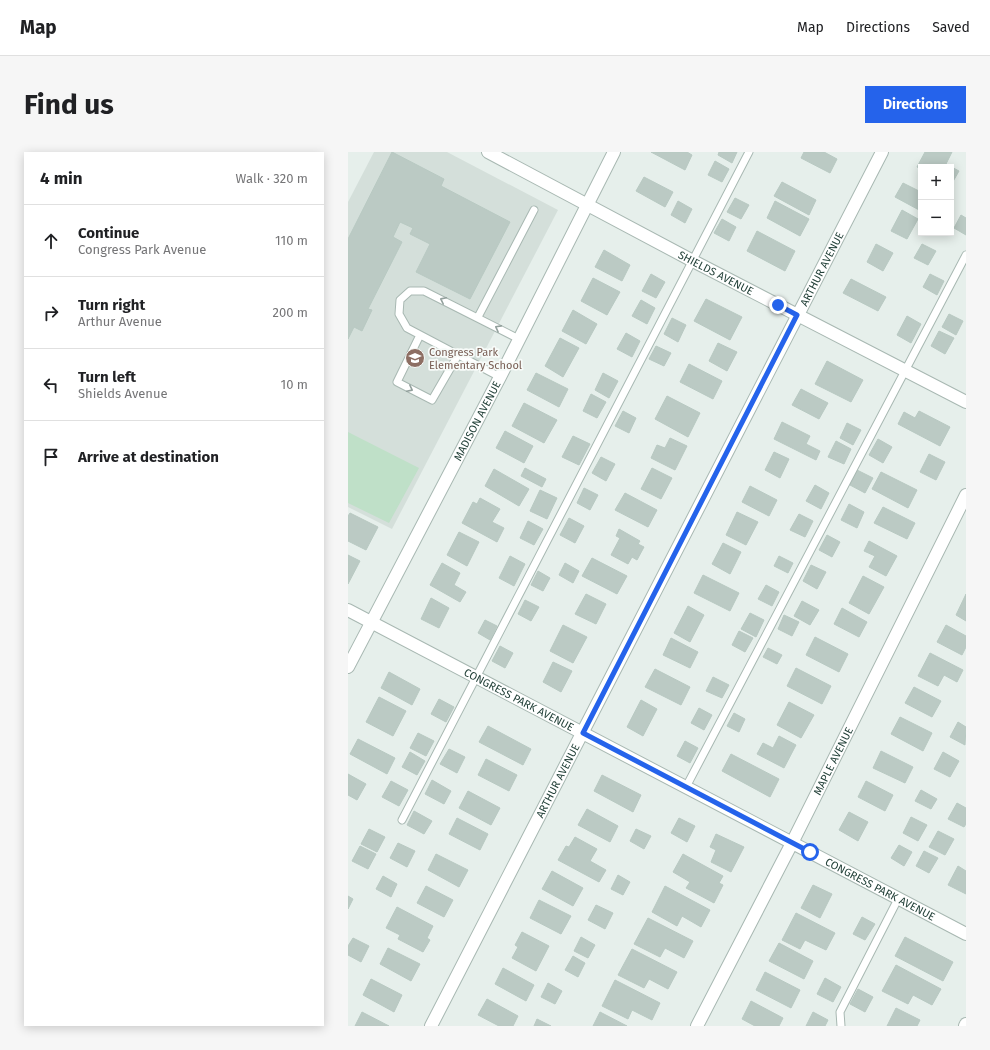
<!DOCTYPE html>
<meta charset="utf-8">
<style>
body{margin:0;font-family:"Fira Sans",sans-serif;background:#f6f6f6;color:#202124}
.controls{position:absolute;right:12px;top:12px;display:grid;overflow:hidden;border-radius:0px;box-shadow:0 2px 10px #0003}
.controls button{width:36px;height:36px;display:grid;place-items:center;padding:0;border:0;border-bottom:1px solid #e0e0e0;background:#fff;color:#202124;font:20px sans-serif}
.stop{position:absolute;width:12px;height:12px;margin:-9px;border:3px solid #2563eb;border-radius:50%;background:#fff}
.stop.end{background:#2563eb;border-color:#fff;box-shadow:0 1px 4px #0008}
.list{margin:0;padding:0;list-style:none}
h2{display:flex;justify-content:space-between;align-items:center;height:52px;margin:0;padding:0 16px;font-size:17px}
h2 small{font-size:13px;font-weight:400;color:#757577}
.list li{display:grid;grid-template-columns:26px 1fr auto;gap:12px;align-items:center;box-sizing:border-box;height:72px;padding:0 16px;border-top:1px solid #e0e0e0}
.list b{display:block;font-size:15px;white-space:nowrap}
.list p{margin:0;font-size:13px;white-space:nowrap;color:#757577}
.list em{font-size:13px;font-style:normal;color:#757577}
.icon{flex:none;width:22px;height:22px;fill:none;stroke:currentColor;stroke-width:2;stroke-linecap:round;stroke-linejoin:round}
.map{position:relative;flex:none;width:618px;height:874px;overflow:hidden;border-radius:0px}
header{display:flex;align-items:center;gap:24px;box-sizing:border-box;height:56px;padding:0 20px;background:#fff;border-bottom:1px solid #e0e0e0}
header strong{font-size:19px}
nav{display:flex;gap:22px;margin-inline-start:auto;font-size:14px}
.intro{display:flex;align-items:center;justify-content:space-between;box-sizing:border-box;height:96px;padding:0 24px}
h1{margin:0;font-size:28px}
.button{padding:10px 18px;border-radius:0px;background:#2563eb;color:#fff;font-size:14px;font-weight:700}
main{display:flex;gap:24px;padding:0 24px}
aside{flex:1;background:#fff;border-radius:0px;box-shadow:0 2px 10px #0003}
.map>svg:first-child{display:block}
.built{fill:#d4dfda}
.green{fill:#bfe0c8}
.building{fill:#bbcac4;stroke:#b8c9c2}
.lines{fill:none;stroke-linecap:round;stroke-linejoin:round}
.service-casing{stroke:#a8b8b2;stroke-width:9}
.minor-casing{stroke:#a8b8b2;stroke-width:14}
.tertiary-casing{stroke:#a8b8b2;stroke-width:14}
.service{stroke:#fff;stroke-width:7}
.minor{stroke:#fff;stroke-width:12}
.tertiary{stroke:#fff;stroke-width:12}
.oneway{stroke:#92a09c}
.route{stroke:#2563eb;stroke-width:5}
.labels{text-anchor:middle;stroke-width:3.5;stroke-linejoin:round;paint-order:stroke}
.street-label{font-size:11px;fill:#24423a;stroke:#f7fbf9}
.education-label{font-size:11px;fill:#785e54;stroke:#f7fbf9;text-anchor:start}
</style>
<header>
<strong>Map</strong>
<nav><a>Map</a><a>Directions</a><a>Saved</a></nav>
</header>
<div class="intro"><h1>Find us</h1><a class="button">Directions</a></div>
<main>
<aside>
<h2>4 min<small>Walk · 320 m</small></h2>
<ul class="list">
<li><svg class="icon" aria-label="ahead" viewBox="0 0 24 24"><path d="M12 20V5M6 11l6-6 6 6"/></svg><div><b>Continue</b><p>Congress Park Avenue</p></div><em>110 m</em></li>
<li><svg class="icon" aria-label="right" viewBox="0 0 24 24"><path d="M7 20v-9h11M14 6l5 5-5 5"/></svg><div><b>Turn right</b><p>Arthur Avenue</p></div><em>200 m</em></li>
<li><svg class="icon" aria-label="left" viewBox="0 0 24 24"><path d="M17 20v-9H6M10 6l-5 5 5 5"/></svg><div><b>Turn left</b><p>Shields Avenue</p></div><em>10 m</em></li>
<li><svg class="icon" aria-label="arrive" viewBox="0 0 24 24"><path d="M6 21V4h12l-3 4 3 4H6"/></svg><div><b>Arrive at destination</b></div></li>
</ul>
</aside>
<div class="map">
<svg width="618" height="874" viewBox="0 0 618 874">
<rect width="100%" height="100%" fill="#e6efeb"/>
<path class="built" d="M26,0H99L210,58L44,377L0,355V50Z"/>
<path class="green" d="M0,280L71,316L41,371L0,351Z"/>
<path class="building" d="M44,0L96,27L93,34L162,70L122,147L68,120L82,92L62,82L65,76L52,70L45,85L54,90L20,157L24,158L14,179L6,175L0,187V87Z
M303,0H339L344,3L337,18Z
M371,0H389L384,11L370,3Z
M456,0H476L489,7L482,21L453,6Z
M577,0H604L598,12L611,19L603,33V15H573V17L569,15Z
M367,9L381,17L374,30L360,23Z
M296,25L325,40L317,55L288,39Z
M434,30L468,48L461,63L426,44Z
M555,31L573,40V59L547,45Z
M387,46L401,53L393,67L379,60Z
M330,49L344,57L337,71L323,63Z
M427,49L461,67L452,84L419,66Z
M554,58L570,67L559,87L543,79Z
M613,63L618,66V83L606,76Z
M374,67L388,75L381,89L366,81Z
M409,79L447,99L437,119L399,99Z
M528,92L545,101L535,119L519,110Z
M574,92L588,99L580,113L566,106Z
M256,98L282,113L274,129L247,115Z
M303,122L317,130L308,146L294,139Z
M582,122L596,129L589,143L575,135Z
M245,126L272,140L259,163L233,149Z
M503,127L538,145L530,159L495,141Z
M358,147L394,165L382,188L346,169Z
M293,148L307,156L299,172L284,164Z
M225,158L249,172L238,192L214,179Z
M601,162L615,169L608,183L594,175Z
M559,164L573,172L563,191L549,183Z
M324,166L338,173L330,190L316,182Z
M591,179L606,186L597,202L583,194Z
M278,181L292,189L284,205L269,197Z
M212,186L231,196L215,225L197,214Z
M370,191L389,200L379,219L361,209Z
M308,194L323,201L316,214L301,207Z
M479,209L515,228L503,250L467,232Z
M341,212L374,229L365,247L332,230Z
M188,221L220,237L211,255L179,238Z
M255,221L270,229L261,246L247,238Z
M453,237L480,251L471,267L444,253Z
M243,242L258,250L249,266L235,259Z
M319,244L352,261L340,285L307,267Z
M176,251L209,268L196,291L164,274Z
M275,259L288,266L281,281L267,274Z
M571,259L602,275L592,294L550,272L556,260L567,266Z
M434,270L462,284L458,292L472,299L468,308L426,287Z
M499,271L513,278L505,293L492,286Z
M157,279L185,294L176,311L148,296Z
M225,284L242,292L231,313L214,305Z
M322,286L339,294L327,318L303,306L309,293L317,296Z
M530,287L544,295L535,311L521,303Z
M488,289L503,297L496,312L480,305Z
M426,300L441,307L432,326L417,318Z
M581,302L597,310L588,328L572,320Z
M253,305L267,312L258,329L244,321Z
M177,316L198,327L194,335L173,324Z
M304,316L324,326L313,347L293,337Z
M146,317L181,337L171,354L137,334Z
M509,318L525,326L517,341L502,333Z
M533,320L569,338L560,356L524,337Z
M467,333L481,341L473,357L458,349Z
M402,334L429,348L421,364L394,350Z
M236,336L250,343L242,358L229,351Z
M192,338L209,346L199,367L182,359Z
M277,341L309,358L300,375L267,358Z
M132,346L152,357L144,370L156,376L149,390L114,371L125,350L129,352Z
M501,352L516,360L509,376L493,368Z
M535,355L567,371L559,387L526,371Z
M389,360L410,370L398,393L378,383Z
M2,361L30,375L18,398L0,389V364Z
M451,362L465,369L457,385L442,378Z
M221,366L236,374L227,391L212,383Z
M180,369L195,377L186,393L172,386Z
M271,377L292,389L290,392L296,395L289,408L284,405L280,412L263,403L272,386L268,384Z
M111,380L131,390L119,414L99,403Z
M479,383L492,390L484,405L471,398Z
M521,389L549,404L538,424L521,415L527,404L516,399Z
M375,391L393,400L382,422L364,412Z
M0,403L12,409L0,432Z
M162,404L177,412L166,434L151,426Z
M431,404L445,411L440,421L426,414Z
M244,406L279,424L269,442L234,424Z
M94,411L112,421L106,433L118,440L112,450L82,433Z
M217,411L231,419L225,431L211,423Z
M463,413L478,420L469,437L455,429Z
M190,419L202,426L195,439L183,433Z
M355,423L391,441L382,459L346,441Z
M515,424L536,435L521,462L501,451Z
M418,433L431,440L424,454L410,447Z
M238,442L258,452L248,472L227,462Z
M618,442V469L608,463Z
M83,446L101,456L91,476L73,467Z
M177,448L191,455L183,469L170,462Z
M454,449L471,458L462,473L446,464Z
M340,454L356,463L342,490L326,481Z
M494,456L519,470L511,485L486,472Z
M402,461L416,468L408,485L393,477Z
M436,463L451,470L444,484L430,477Z
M137,468L149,474L142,488L130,481Z
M215,473L239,485L225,511L202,499Z
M598,473L618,484V495L614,503L589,490Z
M391,479L405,486L397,500L384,493Z
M467,485L500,502L491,520L458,503Z
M323,486L350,500L342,516L315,503Z
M152,494L165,501L157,516L144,509Z
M420,496L434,503L429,512L415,505Z
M582,501L615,518L609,530L596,523L590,534L570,524Z
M205,510L224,519L213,540L195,530Z
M448,516L483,534L474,552L439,534Z
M307,517L342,535L333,553L297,535Z
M41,520L72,537L64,553L33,536Z
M365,525L381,533L374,546L358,539Z
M566,535L593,549L584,565L557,551Z
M31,545L58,559L45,584L18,570Z
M91,547L106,555L98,570L83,562Z
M293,548L309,557L295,584L279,575Z
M441,550L466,563L453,586L429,573Z
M351,556L364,563L356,578L343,571Z
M386,561L397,567L391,580L379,574Z
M552,565L584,581L575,599L543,582Z
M610,570L618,575L617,593L602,585Z
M140,574L183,597L175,613L131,590Z
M70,581L86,589L78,604L62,596Z
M431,584L448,593L436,616L409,602L415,591L425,596Z
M10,587L47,606L39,622L2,602Z
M337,589L350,596L342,611L329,604Z
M101,597L117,605L109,621L92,612Z
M533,599L565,615L557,631L525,616Z
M62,600L77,609L69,623L54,615Z
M595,600L611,609L602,625L586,617Z
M383,602L431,627L422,645L374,619Z
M138,607L169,623L161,639L130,623Z
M0,622L18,632L9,648L0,643Z
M254,623L293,643L285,660L246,639Z
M84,628L103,639L96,652L77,642Z
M43,629L60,638L51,654L34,645Z
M518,629L545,643L537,659L510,645Z
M573,638L589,647L583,657L567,649Z
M120,639L152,656L143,673L111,656Z
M609,651L618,656V672L616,675L600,667Z
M239,657L270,674L262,690L230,673Z
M66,659L84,669L76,682L59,673Z
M501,660L520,670L510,689L491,678Z
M563,665L579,673L570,689L555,681Z
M109,666L140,682L132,698L101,682Z
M331,666L347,674L339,690L323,681Z
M21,677L37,685L29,700L13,692Z
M288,677L303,684L296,697L282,689Z
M590,679L606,687L597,703L581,695Z
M368,682L396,695L383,720L363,710L368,698L362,695Z
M227,685L249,697L242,709L258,718L251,730L210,708L218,694L221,695Z
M50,691L67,699L59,715L42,706Z
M551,693L564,700L556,714L543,706Z
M12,694L28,702L20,717L4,709Z
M576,699L590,706L581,721L568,714Z
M88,702L120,718L111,735L80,718Z
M335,702L375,724L371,731L375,733L366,751L338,736L342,730L325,720Z
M610,714L618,719V742L600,733Z
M204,719L235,736L225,754L194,737Z
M270,723L282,730L275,743L263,737Z
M35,724L49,732L43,745L28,737Z
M465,733L484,742L472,766L453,756Z
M78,734L105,748L96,765L69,751Z
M317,734L362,758L353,775L334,764L329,774L304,760Z
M0,744L5,747L0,757Z
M191,748L223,764L213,782L182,766Z
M248,753L265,761L257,777L240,768Z
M49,755L85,774L79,786L82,788L75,800L50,787L52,783L38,776Z
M448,761L487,781L478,798L457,788L452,797L434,788Z
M514,765L527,772L517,788L505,782Z
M300,766L345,789L336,806L317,796L312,805L286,792Z
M174,780L201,794L188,819L164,806L170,795L167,793Z
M233,785L247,793L240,806L226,799Z
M557,785L605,810L595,829L547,804Z
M5,786L21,794L13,810L0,803V794Z
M431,791L465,809L456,827L421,809Z
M40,796L72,812L63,829L32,812Z
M284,797L329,820L320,837L301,827L296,836L270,823Z
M225,804L237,811L230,825L217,818Z
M548,813L593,837L584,853L565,843L560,852L534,839Z
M155,816L186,833L178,849L147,832Z
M417,820L452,838L443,856L408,838Z
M477,826L493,835L485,850L469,842Z
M23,827L54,843L46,860L15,843Z
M267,828L312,851L304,868L284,858L280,867L254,854Z
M200,831L214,839L207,852L193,845Z
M510,837L525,845L517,860L502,852Z
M139,847L170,864L165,874H151L130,863Z
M403,849L435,866L431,874H407L394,867Z
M548,856L572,868L569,874H539Z
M14,860L41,874H7Z
M252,860L279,874H245Z
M465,860L480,868L477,874H458Z
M189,867L203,874H186Z"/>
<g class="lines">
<g class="service-casing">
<path id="service" d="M130,165L186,58
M72,183L49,230L84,248L110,203
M152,225L59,176L51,162L52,148L62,139H76L171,187
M338,635L618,103
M54,668L401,0
M493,874L492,860L550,747"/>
</g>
<g class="minor-casing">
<g id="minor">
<path id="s1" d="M140,0L345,109L618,250"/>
<path id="s2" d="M0,458L618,782"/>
<path id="s3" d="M0,515L152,225L266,0"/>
<path id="s4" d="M83,874L534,0"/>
<path d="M617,874L618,872"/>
</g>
</g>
<g class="tertiary-casing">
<g id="tertiary">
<path id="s5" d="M349,874L444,691L618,343"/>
</g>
</g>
<use href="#service" class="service"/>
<use href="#minor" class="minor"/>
<use href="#tertiary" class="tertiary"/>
</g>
<defs><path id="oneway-chevron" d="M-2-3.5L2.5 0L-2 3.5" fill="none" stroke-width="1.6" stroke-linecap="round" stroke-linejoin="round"/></defs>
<g class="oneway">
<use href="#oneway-chevron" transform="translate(95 148) rotate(-154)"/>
<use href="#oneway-chevron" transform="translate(150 176) rotate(-152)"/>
<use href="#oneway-chevron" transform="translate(62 237) rotate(27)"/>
</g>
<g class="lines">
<path class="route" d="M430,153L449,163L235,581L462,700"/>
</g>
<defs>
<g id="school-disc" transform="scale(1)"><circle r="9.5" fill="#8d6e63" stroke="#f7fbf9"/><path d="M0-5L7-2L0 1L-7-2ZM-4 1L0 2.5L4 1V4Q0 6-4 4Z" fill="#fff"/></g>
</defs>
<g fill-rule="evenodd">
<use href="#school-disc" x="67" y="206"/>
</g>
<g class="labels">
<g class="street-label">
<text dy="4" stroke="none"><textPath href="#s4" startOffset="852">ARTHUR AVENUE</textPath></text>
<text dy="4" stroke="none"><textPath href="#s1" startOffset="258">SHIELDS AVENUE</textPath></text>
<text dy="4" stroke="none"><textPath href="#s3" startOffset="278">MADISON AVENUE</textPath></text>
<text dy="4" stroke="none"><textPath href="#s2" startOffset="193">CONGRESS PARK AVENUE</textPath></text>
<text dy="4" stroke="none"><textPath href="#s5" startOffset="298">MAPLE AVENUE</textPath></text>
<text dy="4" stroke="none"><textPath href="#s4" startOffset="276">ARTHUR AVENUE</textPath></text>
<text dy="4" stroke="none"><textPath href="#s2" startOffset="601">CONGRESS PARK AVENUE</textPath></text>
</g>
<g class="education-label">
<text x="81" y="204">Congress Park<tspan x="81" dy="13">Elementary School</tspan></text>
</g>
</g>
</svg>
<div class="controls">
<button>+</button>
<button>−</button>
</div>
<div class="stop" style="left:462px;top:700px"></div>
<div class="stop end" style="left:430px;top:153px"></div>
</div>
</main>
